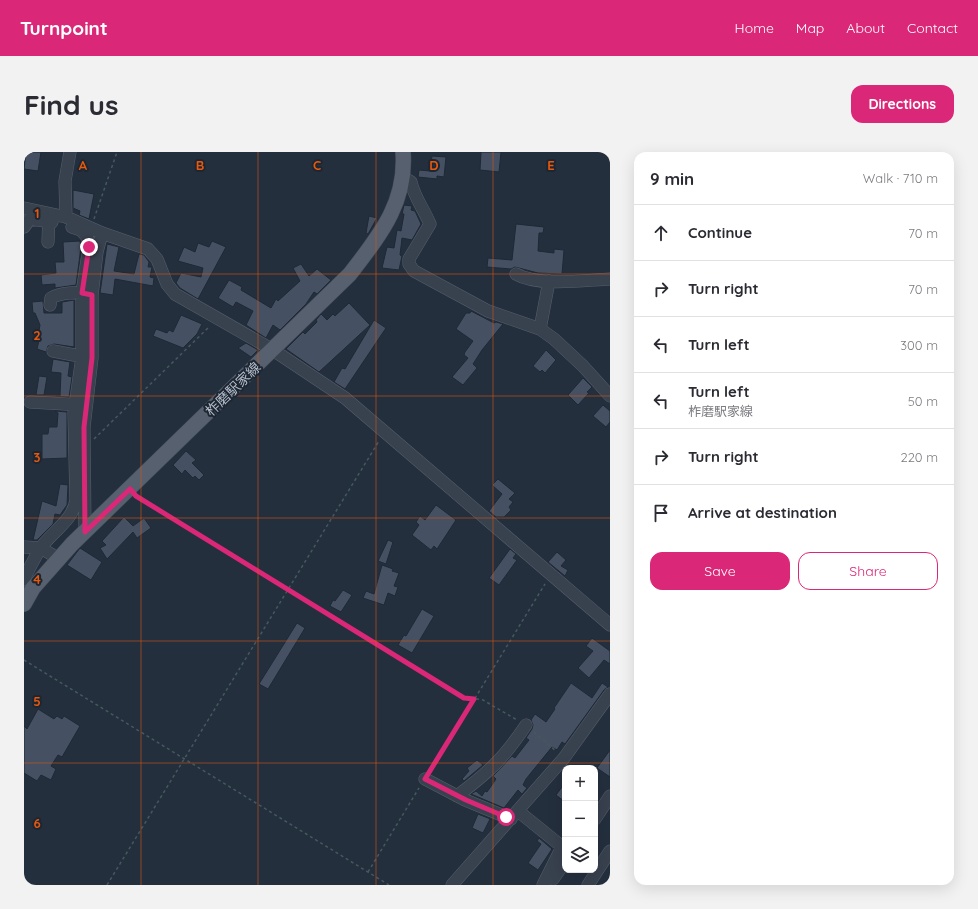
<!DOCTYPE html>
<meta charset="utf-8">
<style>
body{margin:0;font-family:Quicksand,"Noto Sans JP",sans-serif;background:#f2f2f3;color:#2b2b33}
.controls{position:absolute;right:12px;bottom:12px;display:grid;overflow:hidden;border-radius:8px;box-shadow:0 4px 16px #0002}
.controls button{width:36px;height:36px;display:grid;place-items:center;padding:0;border:0;border-bottom:1px solid #e1e1e2;background:#fff;color:#2b2b33;font:20px sans-serif}
.stop{position:absolute;width:12px;height:12px;margin:-9px;border:3px solid #db2777;border-radius:50%;background:#fff}
.stop.end{background:#db2777;border-color:#fff;box-shadow:0 1px 4px #0008}
.list{margin:0;padding:0;list-style:none}
h2{display:flex;justify-content:space-between;align-items:center;height:52px;margin:0;padding:0 16px;font-size:17px}
h2 small{font-size:13px;font-weight:400;color:#7c7c81}
.list li{display:grid;grid-template-columns:26px 1fr auto;gap:12px;align-items:center;box-sizing:border-box;height:56px;padding:0 16px;border-top:1px solid #e1e1e2}
.list b{display:block;font-size:15px;white-space:nowrap}
.list p{margin:0;font-size:13px;white-space:nowrap;color:#7c7c81}
.list em{font-size:13px;font-style:normal;color:#7c7c81}
.actions{display:flex;gap:8px;padding:12px 16px}
.actions a{flex:1;padding:9px 0;border:1px solid #db2777;border-radius:12px;text-align:center;font-size:14px;color:#db2777}
.actions .main{background:#db2777;color:#fff}
.icon{flex:none;width:22px;height:22px;fill:none;stroke:currentColor;stroke-width:2;stroke-linecap:round;stroke-linejoin:round}
.map{position:relative;flex:none;width:586px;height:733px;overflow:hidden;border-radius:12px}
header{display:flex;align-items:center;gap:24px;box-sizing:border-box;height:56px;padding:0 20px;background:#db2777;color:#fff}
header strong{font-size:19px}
nav{display:flex;gap:22px;margin-inline-start:auto;font-size:14px}
.intro{display:flex;align-items:center;justify-content:space-between;box-sizing:border-box;height:96px;padding:0 24px}
h1{margin:0;font-size:28px}
.button{padding:10px 18px;border-radius:12px;background:#db2777;color:#fff;font-size:14px;font-weight:700}
main{display:flex;gap:24px;padding:0 24px}
aside{flex:1;background:#fff;border-radius:12px;box-shadow:0 4px 16px #0002}
.map>svg:first-child{display:block}
.lines{fill:none;stroke-linecap:round;stroke-linejoin:round}
.stream{stroke:#394c67;stroke-width:2.5}
.building{fill:#455162;stroke:#1f2835}
.minor-casing{stroke:#565f6c;stroke-width:13}
.major-casing{stroke:#414a57;stroke-width:16}
.path{stroke:#44595c;stroke-width:1.5;stroke-dasharray:3 3;stroke-linecap:butt}
.minor{stroke:#38414e;stroke-width:12}
.major{stroke:#56606e;stroke-width:15}
.route{stroke:#db2777;stroke-width:5}
.grid{fill:none;stroke:#e8590c;stroke-width:1;stroke-opacity:0.55}
.labels{text-anchor:middle;stroke-width:4;stroke-linejoin:round;paint-order:stroke}
.street-label{font-size:14px;fill:#b4bcc9;stroke:#1d2633}
.grid-label{font-size:13px;text-anchor:middle;font-weight:bold;fill:#e8590c;stroke:#1d2633;stroke-width:4;stroke-linejoin:round;paint-order:stroke}
</style>
<header>
<strong>Turnpoint</strong>
<nav><a>Home</a><a>Map</a><a>About</a><a>Contact</a></nav>
</header>
<div class="intro"><h1>Find us</h1><a class="button">Directions</a></div>
<main>
<div class="map">
<svg width="586" height="733" viewBox="0 0 586 733">
<rect width="100%" height="100%" fill="#242f3e"/>
<g class="lines">
<path class="stream" d="M0,436L4,430"/>
</g>
<path class="building" d="M2,0H17L14,19L0,17Z
M457,0H477L475,20L456,18Z
M408,4L422,5L420,25L413,24V27L394,25L395,18L406,19Z
M49,38L70,42L65,67L55,63L56,59L49,56Z
M380,53L388,54L387,58L391,59L397,72L388,88L378,86L376,103L378,104L375,118L358,116L363,95L370,96L373,78L377,79L380,62H378Z
M345,64L353,66L344,82L342,81Z
M492,72L520,75L519,81H515L514,99L530,101V97L540,98L538,122L514,121L491,115L487,117L463,115L464,106L488,108Z
M56,89L57,95L52,133L31,136V132L18,133L17,123L32,121L31,110H40L39,90Z
M188,89L202,95L174,147L156,136L152,131L157,121L177,125L179,116L154,109L160,95L171,100L174,91L185,95Z
M83,92L95,95L90,119L110,122L115,102L120,103L125,110L124,115H128L126,125L130,126L129,134L91,127L89,143L76,141Z
M277,112L285,124L293,117L307,128L293,142L290,140L282,152L256,178L249,173L242,186L222,173L229,159L212,150L209,155L194,146L205,128L218,135L217,138L247,156L252,147L254,149L276,129L269,116Z
M50,148V195L30,192L24,194L22,200L13,197L16,184H14L16,173L11,161H9L8,150L19,149L20,161H38V150Z
M325,151L346,173L295,220L262,197L279,180L281,182L293,170L292,168L297,162L303,168L309,162L311,164Z
M447,159L470,171L472,170L479,172L458,198L449,212L453,216L439,233L428,225L444,206L440,203L441,200L449,189L432,177L442,161H446Z
M157,163L178,172L173,182L159,196L129,184L132,177L143,181L145,178L149,180Z
M350,168L362,176L321,237L310,230L318,216L321,217Z
M222,191L234,198L227,205L214,196Z
M522,198L532,208L521,221L518,218L516,220L509,214Z
M29,207L46,210L44,224L48,225L45,245L32,244H36L37,221L27,220Z
M15,224L23,225L20,243H12Z
M559,226L568,235L563,240L565,241L554,253L544,243Z
M579,253L586,259V270L582,275L569,264Z
M31,259L43,260V306L18,307V282H24L25,275H33L34,261Z
M162,299L172,308L168,311L180,323L175,328L171,324L169,326L161,318L158,322L149,313Z
M474,327L491,341L485,347L489,350L485,355L487,358L480,365H472L465,359L478,342L468,333Z
M36,332L44,333L43,353L36,363L31,362L29,372L13,388H9L18,349L32,354Z
M412,353L432,368L413,397L410,394L407,398L388,383L395,373L392,370L396,364L401,368Z
M100,365L109,374L120,366L127,376L113,386L109,380L83,407L76,396L82,393L78,389Z
M364,388L369,390L362,412L354,409Z
M56,396L78,410L67,428L43,413Z
M486,397L492,402L489,406L493,408L475,433L465,426Z
M533,400L542,408L537,414L544,418L541,424L524,410Z
M358,413L369,417L368,419L375,421L370,434L374,435L371,444L364,441L360,453L339,446L342,439L350,442Z
M319,438L328,443L317,460L306,454L309,448L311,449Z
M398,457L410,464L388,501L374,493L380,483L382,484Z
M273,471L281,476L244,537L235,532Z
M568,486L586,499V512L580,508L565,526L554,516L569,499L562,494Z
M547,531L568,546L578,531L584,535L580,538L541,592L538,590L533,598L528,595L502,627L499,633L503,636L498,642L494,638L480,656L447,642L452,639L458,644L461,639L463,640L472,627L469,624L488,604L491,606L505,588L502,586L508,577L509,573L507,568L511,562L522,570L531,557L530,556Z
M14,557L30,567L33,564L38,567L40,564L56,574L38,605L34,603L27,614L32,617L27,628L17,623L13,629L0,621V574L3,577Z
M586,598V625L573,616Z
M453,608L459,613L440,629L438,627L445,619L443,616Z
M541,631V650L532,643Z
M454,662L469,668L466,667L459,681L448,676Z
M515,686L528,697L514,718L504,711L517,692L513,689Z"/>
<g class="lines">
<g class="minor-casing">
<path id="minor" d="M379,25L387,30C390,45 400,57 406,72L385,107V112L390,119L464,159L516,177L530,187L559,214L586,244
M0,56L42,65L78,81L124,97L133,107L143,132L151,142L249,198L321,246L586,473
M42,65L41,29L46,0
M0,75L6,67L28,70
M24,90L25,62
M492,122C515,135 560,128 586,127
M26,153L27,146C37,140 54,140 66,142
M516,177L525,129
M29,199L66,206
M6,250L59,253
M61,380L60,275L68,206V143L73,100L78,81
M0,395L17,396L35,407
M0,427C5,417 10,407 16,397C27,380 49,369 52,348L50,261L58,205V141L65,95L63,85L57,78L48,75
M401,627L441,648L487,667
M433,644C465,620 480,606 502,573
M494,659L536,693V699L519,733
M571,667L586,644
M529,727L541,710
M428,733L540,606L586,542
M564,733L586,699"/>
</g>
<g class="major-casing">
<path id="major" d="M0,452L9,436L48,392L326,122C355,84 383,51 379,0"/>
</g>
<path class="path" d="M70,67L93,0
M70,287L186,174
M113,344L440,545L459,548L493,568
M0,508L365,733
M510,580L532,599
M407,618L521,432
M344,720L395,636
M83,733L355,289"/>
<use href="#minor" class="minor"/>
<use href="#major" class="major"/>
</g>
<g class="lines">
<path class="route" d="M65,95L58,141L68,143V206L60,275L61,380L106,337L112,344L440,546L450,547L401,627L442,648L482,665"/>
</g>
<path class="grid" d="M117,0V733M234,0V733M352,0V733M469,0V733M0,122H586M0,244H586M0,366H586M0,489H586M0,611H586"/>
<g class="labels">
<g class="street-label">
<text transform="translate(209 237) rotate(-44)" y="5">柞磨駅家線</text>
</g>
</g>
<g class="grid-label">
<text x="59" y="18">A</text>
<text x="176" y="18">B</text>
<text x="293" y="18">C</text>
<text x="410" y="18">D</text>
<text x="527" y="18">E</text>
<text x="13" y="66">1</text>
<text x="13" y="188">2</text>
<text x="13" y="310">3</text>
<text x="13" y="432">4</text>
<text x="13" y="554">5</text>
<text x="13" y="676">6</text>
</g>
</svg>
<div class="controls">
<button>+</button>
<button>−</button>
<button><svg class="icon" aria-label="layers" viewBox="0 0 24 24"><path d="M12 4l9 5-9 5-9-5zM3 14l9 5 9-5"/></svg></button>
</div>
<div class="stop" style="left:482px;top:665px"></div>
<div class="stop end" style="left:65px;top:95px"></div>
</div>
<aside>
<h2>9 min<small>Walk · 710 m</small></h2>
<ul class="list">
<li><svg class="icon" aria-label="ahead" viewBox="0 0 24 24"><path d="M12 20V5M6 11l6-6 6 6"/></svg><div><b>Continue</b></div><em>70 m</em></li>
<li><svg class="icon" aria-label="right" viewBox="0 0 24 24"><path d="M7 20v-9h11M14 6l5 5-5 5"/></svg><div><b>Turn right</b></div><em>70 m</em></li>
<li><svg class="icon" aria-label="left" viewBox="0 0 24 24"><path d="M17 20v-9H6M10 6l-5 5 5 5"/></svg><div><b>Turn left</b></div><em>300 m</em></li>
<li><svg class="icon" aria-label="left" viewBox="0 0 24 24"><path d="M17 20v-9H6M10 6l-5 5 5 5"/></svg><div><b>Turn left</b><p>柞磨駅家線</p></div><em>50 m</em></li>
<li><svg class="icon" aria-label="right" viewBox="0 0 24 24"><path d="M7 20v-9h11M14 6l5 5-5 5"/></svg><div><b>Turn right</b></div><em>220 m</em></li>
<li><svg class="icon" aria-label="arrive" viewBox="0 0 24 24"><path d="M6 21V4h12l-3 4 3 4H6"/></svg><div><b>Arrive at destination</b></div></li>
</ul>
<div class="actions"><a class="main">Save</a><a>Share</a></div>
</aside>
</main>
